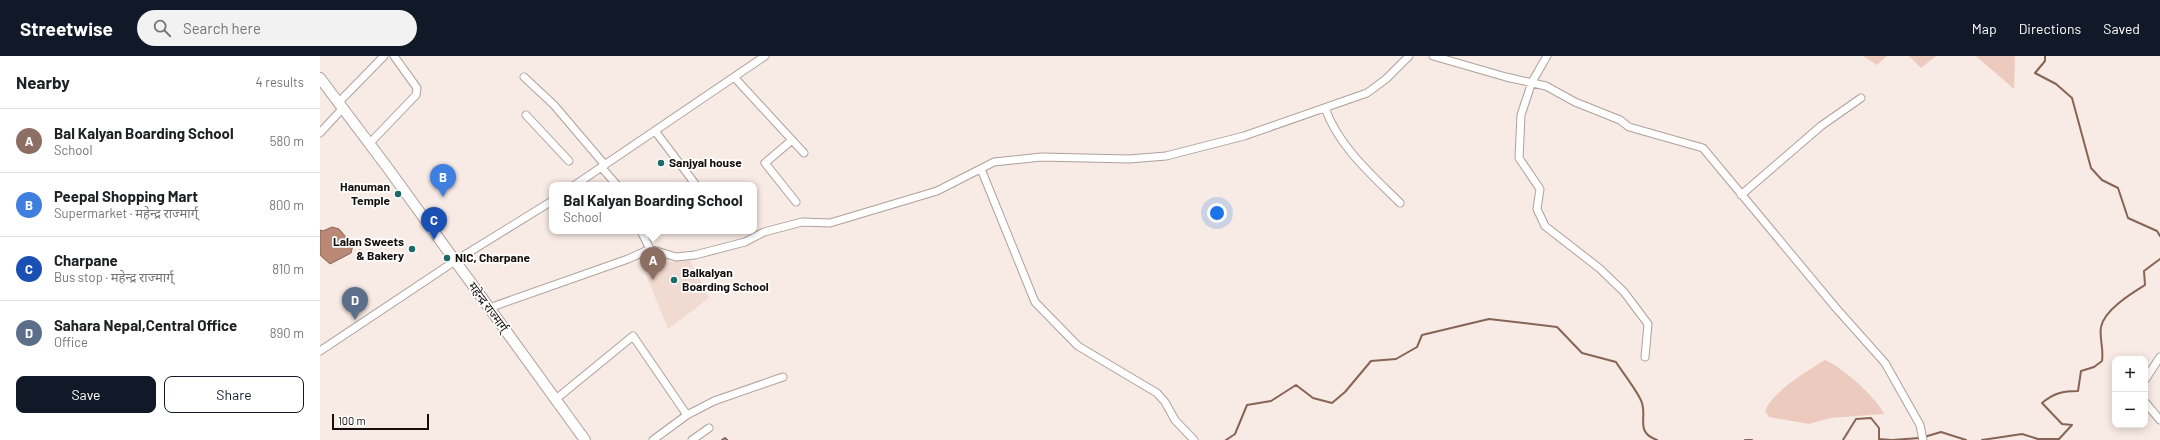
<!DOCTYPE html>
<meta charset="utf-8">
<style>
body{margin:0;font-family:Barlow,"Noto Sans Devanagari",sans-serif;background:#f2f2f2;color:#202124}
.controls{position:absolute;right:12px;bottom:12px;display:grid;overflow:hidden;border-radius:8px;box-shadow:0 2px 10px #0003}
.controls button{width:36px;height:36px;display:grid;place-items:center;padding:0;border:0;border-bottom:1px solid #e0e0e0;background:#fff;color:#202124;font:20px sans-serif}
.scale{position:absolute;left:12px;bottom:10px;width:97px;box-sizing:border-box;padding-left:4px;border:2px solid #130e0c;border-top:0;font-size:11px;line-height:14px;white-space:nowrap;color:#130e0c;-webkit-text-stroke:3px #fff;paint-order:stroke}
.you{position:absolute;left:897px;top:157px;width:14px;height:14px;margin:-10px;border:3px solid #fff;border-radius:50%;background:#1a73e8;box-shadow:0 0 0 6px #1a73e833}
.badge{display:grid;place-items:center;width:26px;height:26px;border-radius:50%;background:#111827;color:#fff;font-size:13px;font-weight:700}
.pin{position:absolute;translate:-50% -33px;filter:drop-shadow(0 1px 2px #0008)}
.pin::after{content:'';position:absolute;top:21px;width:14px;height:12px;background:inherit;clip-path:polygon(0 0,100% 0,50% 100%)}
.popup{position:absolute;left:229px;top:126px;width:208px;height:52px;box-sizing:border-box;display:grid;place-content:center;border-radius:8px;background:#fff;filter:drop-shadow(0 1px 3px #0005);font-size:13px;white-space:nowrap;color:#757577}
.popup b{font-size:15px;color:#202124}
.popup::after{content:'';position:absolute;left:50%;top:100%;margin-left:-8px;border:8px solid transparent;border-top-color:#fff}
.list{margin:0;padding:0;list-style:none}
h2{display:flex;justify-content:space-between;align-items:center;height:52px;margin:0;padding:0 16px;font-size:17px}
h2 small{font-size:13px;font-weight:400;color:#757577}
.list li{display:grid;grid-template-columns:26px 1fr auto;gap:12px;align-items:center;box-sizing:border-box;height:64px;padding:0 16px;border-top:1px solid #e0e0e0}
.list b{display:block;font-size:15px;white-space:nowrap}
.list p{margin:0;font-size:13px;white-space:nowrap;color:#757577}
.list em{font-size:13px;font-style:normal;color:#757577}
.actions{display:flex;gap:8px;padding:12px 16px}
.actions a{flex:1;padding:9px 0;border:1px solid #111827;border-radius:8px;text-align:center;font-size:14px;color:#111827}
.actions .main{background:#111827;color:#fff}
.icon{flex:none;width:22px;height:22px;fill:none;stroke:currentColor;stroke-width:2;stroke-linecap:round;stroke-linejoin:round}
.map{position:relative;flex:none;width:1840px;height:384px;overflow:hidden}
header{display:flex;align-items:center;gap:24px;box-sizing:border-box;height:56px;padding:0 20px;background:#111827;color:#fff}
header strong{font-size:19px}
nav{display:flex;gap:22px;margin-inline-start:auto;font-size:14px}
.search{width:280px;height:36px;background:#f2f2f2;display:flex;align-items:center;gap:10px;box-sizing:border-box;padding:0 14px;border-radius:22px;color:#757577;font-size:15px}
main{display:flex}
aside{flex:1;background:#fff}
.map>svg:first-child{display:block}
.built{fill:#f0dad2}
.green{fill:#eccbbe}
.water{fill:#b98975;stroke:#876456}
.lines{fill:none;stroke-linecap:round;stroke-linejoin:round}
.stream{stroke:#876456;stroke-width:2}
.minor-casing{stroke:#aea19c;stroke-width:9}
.highway-casing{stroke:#aea19c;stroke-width:12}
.minor{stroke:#fff;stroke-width:7}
.highway{stroke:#fff;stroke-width:10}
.poi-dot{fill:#1d6a68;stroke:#fff;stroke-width:1.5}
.labels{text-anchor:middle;stroke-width:3.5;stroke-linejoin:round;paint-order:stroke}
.poi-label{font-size:12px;font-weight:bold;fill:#130e0c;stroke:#fff;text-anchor:start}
.street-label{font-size:12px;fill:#130e0c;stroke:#fff}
</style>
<header>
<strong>Streetwise</strong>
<div class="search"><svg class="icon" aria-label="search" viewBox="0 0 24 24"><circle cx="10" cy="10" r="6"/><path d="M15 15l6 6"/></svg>Search here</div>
<nav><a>Map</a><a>Directions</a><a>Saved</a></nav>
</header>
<main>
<aside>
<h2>Nearby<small>4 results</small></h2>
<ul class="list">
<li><span class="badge" style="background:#8d6e63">A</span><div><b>Bal Kalyan Boarding School</b><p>School</p></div><em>580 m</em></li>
<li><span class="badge" style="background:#3f7fe0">B</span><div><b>Peepal Shopping Mart</b><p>Supermarket · महेन्द्र राज्मार्ग्</p></div><em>800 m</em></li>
<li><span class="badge" style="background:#1a4fb4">C</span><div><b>Charpane</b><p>Bus stop · महेन्द्र राज्मार्ग्</p></div><em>810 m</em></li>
<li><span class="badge" style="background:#5c6f8a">D</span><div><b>Sahara Nepal,Central Office</b><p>Office</p></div><em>890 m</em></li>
</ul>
<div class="actions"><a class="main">Save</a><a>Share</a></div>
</aside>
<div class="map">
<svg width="1840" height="384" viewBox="0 0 1840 384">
<rect width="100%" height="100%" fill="#f8eae4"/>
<path class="built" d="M333,199L351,206L369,203L389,242L348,273L319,201Z"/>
<path class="green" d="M1543,0H1567L1557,9Z
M1589,0H1616L1601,12Z
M1656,0H1695L1694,33Z
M1505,304C1521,310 1557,342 1564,358L1510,362L1489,368L1449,361L1445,355C1453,335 1486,316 1505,304Z"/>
<path class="water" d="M12,171L19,173L33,189L31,197L10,208L0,199V174L3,175Z"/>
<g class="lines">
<path class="stream" d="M1725,0V5L1715,17L1736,28L1752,42L1771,112L1782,124L1798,132L1808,162L1837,175L1840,180
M1604,381L1621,376L1646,384
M402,384L405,382L407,384
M906,384L915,378L927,349L951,345L976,329L993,342L1012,347L1025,336L1051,305L1076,303L1097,291L1102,279L1169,263L1237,271L1262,297L1296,306C1302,316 1319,337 1322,347C1327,362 1315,376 1337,384
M1425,384H1432
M1523,384L1536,363L1551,362L1559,372V383L1571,384
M1572,384L1600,382
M1662,384L1702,378L1718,383H1739L1752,369L1742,368L1722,347C1734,337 1743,335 1758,335L1761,315L1774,311L1782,305C1784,293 1779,281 1781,271C1784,254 1812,237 1825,229L1824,215L1840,203"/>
<g class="minor-casing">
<path id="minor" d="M1113,0L1186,21L1226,30L1255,46L1300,64L1309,71L1383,92L1516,252L1565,307L1600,369L1603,384
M1227,0L1212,26L1201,59L1199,102L1220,133L1217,153L1225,170L1279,212L1304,236L1328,268L1325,301
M204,21L234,49L285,109
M414,21L484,97
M19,46L64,0
M1005,52C1019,91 1052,119 1080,147
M206,59L249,105
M335,75L376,129
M0,77L23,52
M472,84L445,107L476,146
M49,88L96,39L97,32L74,0
M281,111L297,129
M661,113L715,246L758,290L837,337L845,346L855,364L874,384
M255,129L445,0
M1421,139L1501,70L1541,42
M321,175L330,193
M169,252L308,203L330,193L356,201L375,199L425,186L444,176L482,166L510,167L617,135L674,106L721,101L809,103L846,100L924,80L1047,37L1066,23L1089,0
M0,295L135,205L232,145
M1825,324L1840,301
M236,343L313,280L367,359
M1825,346L1840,364
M333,384L367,359L394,345L463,321
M372,384L389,372"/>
</g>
<g class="highway-casing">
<path id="highway" d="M0,22L67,111L265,384"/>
</g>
<use href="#minor" class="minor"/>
<use href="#highway" class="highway"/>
</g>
<g class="poi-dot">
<circle cx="341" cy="107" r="4"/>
<circle cx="78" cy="138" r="4"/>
<circle cx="92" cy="193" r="4"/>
<circle cx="127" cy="202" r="4"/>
<circle cx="354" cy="224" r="4"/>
</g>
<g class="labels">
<g class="poi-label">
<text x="349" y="111">Sanjyal house</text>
<text x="70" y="135" text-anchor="end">Hanuman<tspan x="70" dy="14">Temple</tspan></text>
<text x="84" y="190" text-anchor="end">Lalan Sweets<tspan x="84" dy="14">&amp; Bakery</tspan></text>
<text x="135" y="206">NIC, Charpane</text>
<text x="362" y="221">Balkalyan<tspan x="362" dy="14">Boarding School</tspan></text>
</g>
<g class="street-label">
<text transform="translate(168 251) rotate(54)" y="4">महेन्द्र राज्मार्ग्</text>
</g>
</g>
</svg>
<div class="controls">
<button>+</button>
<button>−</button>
</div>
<div class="scale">100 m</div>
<div class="you"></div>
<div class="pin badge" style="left:333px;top:224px;background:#8d6e63">A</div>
<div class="popup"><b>Bal Kalyan Boarding School</b>School</div>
<div class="pin badge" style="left:123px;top:141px;background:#3f7fe0">B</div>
<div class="pin badge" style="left:114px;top:184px;background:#1a4fb4">C</div>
<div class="pin badge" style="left:35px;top:264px;background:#5c6f8a">D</div>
</div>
</main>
